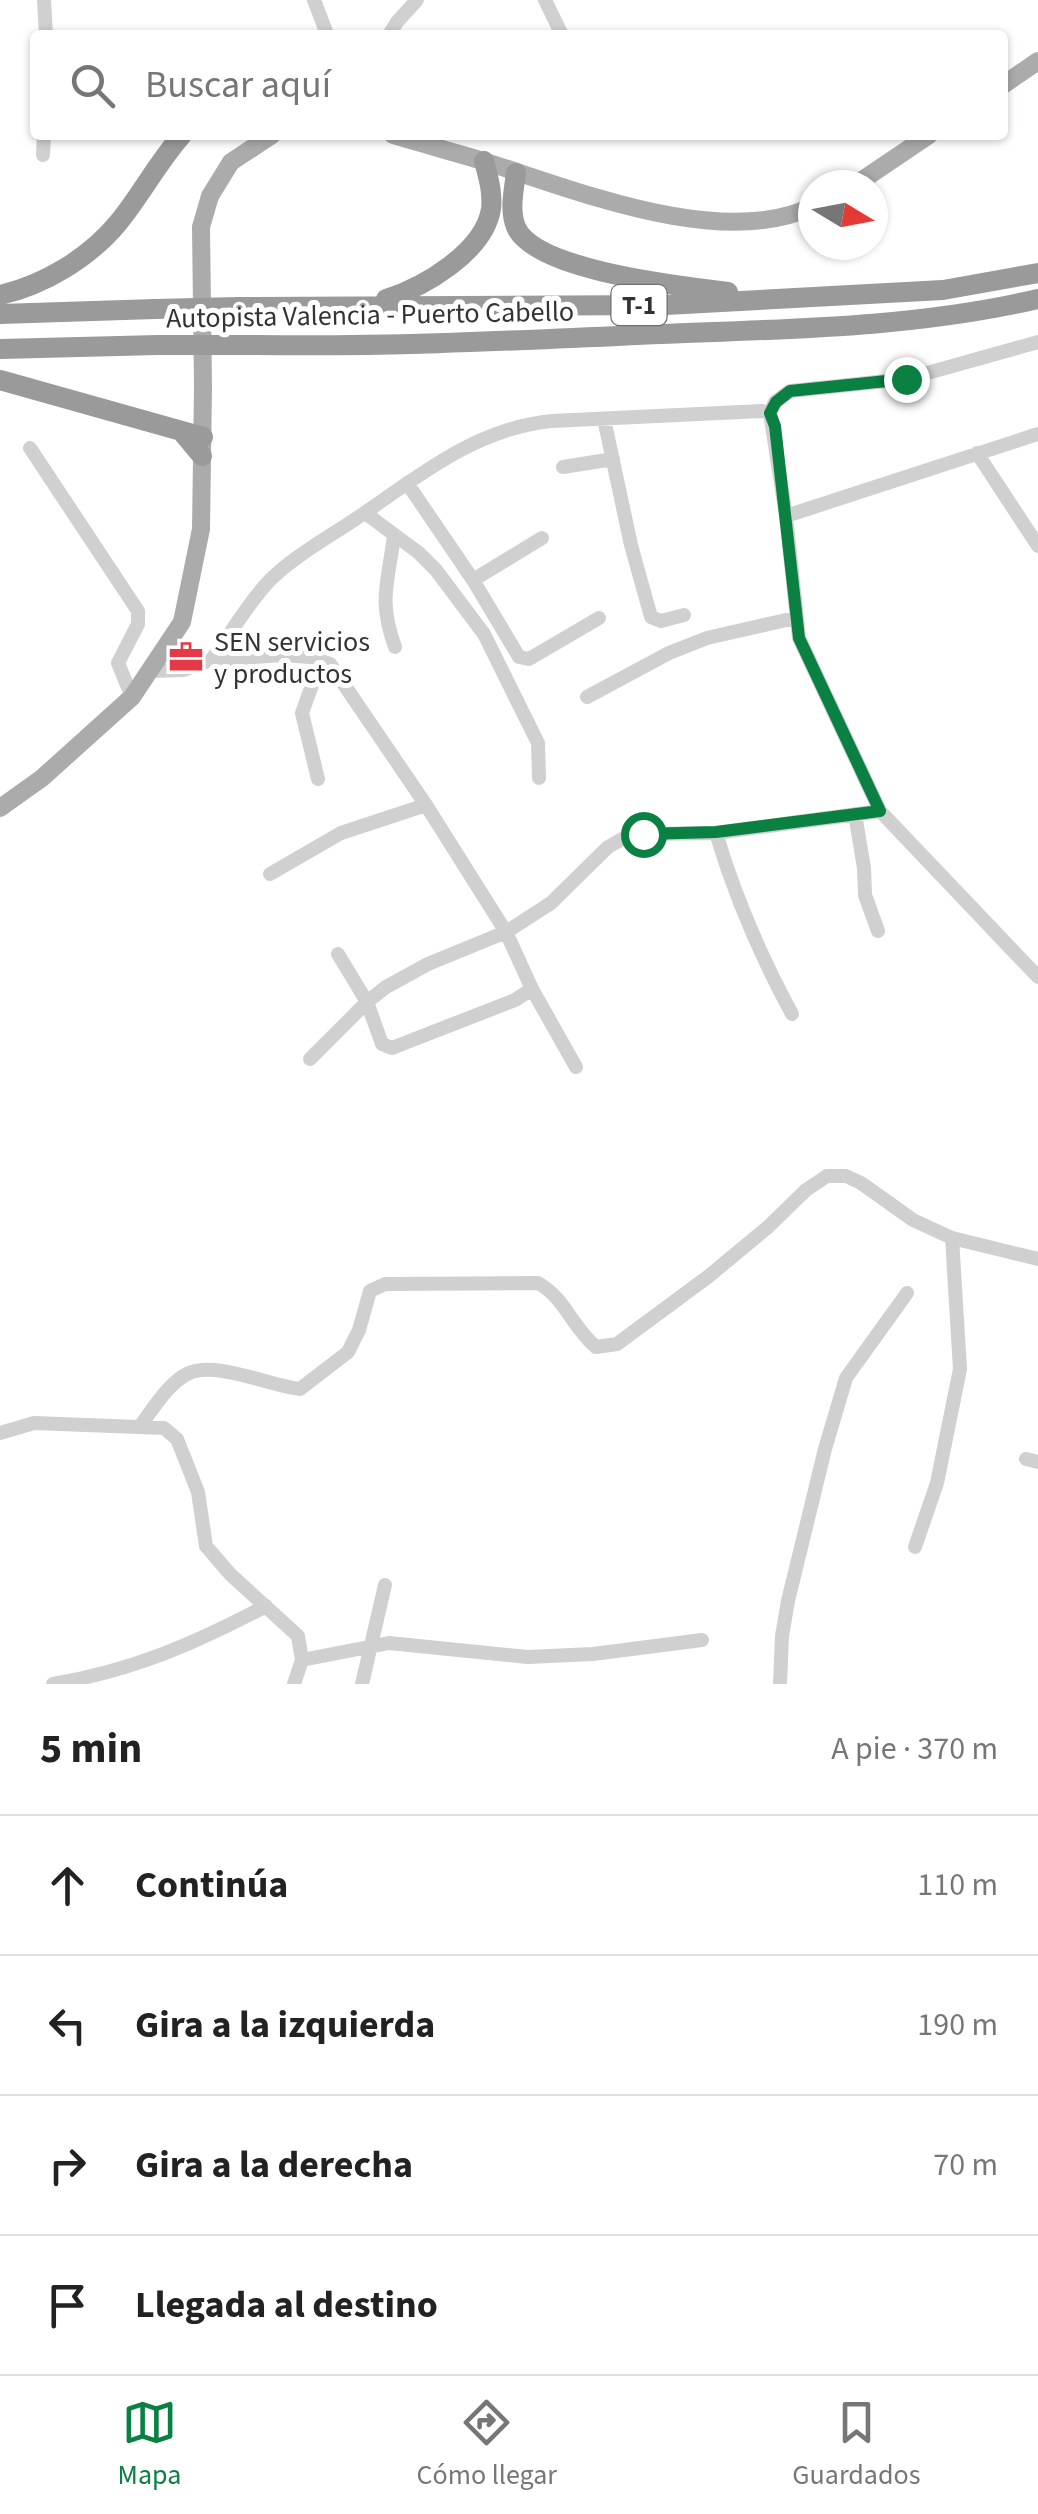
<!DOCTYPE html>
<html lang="es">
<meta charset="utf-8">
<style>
body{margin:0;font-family:"Source Sans 3",sans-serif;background:#f2f2f2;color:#222}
.compass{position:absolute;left:798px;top:170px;width:90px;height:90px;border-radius:50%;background:#fff;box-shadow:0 2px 8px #0004;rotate:100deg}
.stop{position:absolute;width:30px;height:30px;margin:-22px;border:8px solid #0b8043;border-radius:50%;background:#fff}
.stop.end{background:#0b8043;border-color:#fff;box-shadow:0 2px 10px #0008}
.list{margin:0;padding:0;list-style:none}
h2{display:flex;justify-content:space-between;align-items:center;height:130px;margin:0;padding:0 40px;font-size:42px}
h2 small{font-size:32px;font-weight:400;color:#767676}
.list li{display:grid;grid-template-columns:65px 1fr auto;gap:30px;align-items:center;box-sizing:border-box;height:140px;padding:0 40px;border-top:2px solid #e0e0e0}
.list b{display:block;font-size:38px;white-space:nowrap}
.list em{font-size:32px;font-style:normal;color:#767676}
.icon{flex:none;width:55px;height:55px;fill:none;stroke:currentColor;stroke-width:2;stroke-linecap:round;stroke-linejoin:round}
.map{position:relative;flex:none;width:1038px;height:1684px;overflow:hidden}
.search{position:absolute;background:#fff;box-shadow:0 2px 8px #0004;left:30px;right:30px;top:30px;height:110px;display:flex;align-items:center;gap:25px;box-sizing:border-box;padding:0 35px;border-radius:10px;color:#767676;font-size:38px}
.sheet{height:690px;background:#fff}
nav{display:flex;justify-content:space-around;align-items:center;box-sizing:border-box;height:140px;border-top:2px solid #e0e0e0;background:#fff;font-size:28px;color:#767676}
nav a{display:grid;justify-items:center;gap:5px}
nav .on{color:#0b8043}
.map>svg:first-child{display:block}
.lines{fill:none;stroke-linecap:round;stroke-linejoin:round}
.minor{stroke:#d0d0d0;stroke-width:14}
.major{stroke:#ababab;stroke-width:18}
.highway{stroke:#9a9a9a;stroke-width:20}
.highway-bridge{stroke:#9a9a9a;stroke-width:20}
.route{stroke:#0b8043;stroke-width:12}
.labels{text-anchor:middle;stroke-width:10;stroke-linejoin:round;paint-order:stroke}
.shield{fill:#fff;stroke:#707070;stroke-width:2.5}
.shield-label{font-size:25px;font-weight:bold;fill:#333}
.street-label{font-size:28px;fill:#333;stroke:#fff}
.poi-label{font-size:28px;fill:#333;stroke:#fff;text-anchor:start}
</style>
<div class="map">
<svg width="1038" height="1684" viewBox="0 0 1038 1684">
<rect width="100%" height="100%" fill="#fff"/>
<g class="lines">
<path class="minor" d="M44,0L46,35
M314,0L327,34
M545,0L562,35
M389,35L397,22L417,0
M43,155L44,135
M770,413L775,402L790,391L906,379L1038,342
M604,419L631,545L651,617L661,621L684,615
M30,448L138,611V624L118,663L132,697
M977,453L1038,546
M563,467L613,459
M407,483L473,580L519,657L529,659L599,618
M365,513L419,553L436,570L484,634L538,743L539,778
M786,516L1038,434
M394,536C388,583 378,600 395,647
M473,580L542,538
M211,660C231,634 248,602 271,579C297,554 331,536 360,516C420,475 477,428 552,421L762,411L770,413L786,516L799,638L880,811L1038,977
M152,671L184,670L211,660L284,655L309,657L330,664L426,805L506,932L532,989L576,1067
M587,697L669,653L707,638L795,618
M318,779L302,713L321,660
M855,814L864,868L865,895L878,931
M716,833C735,897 760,955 792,1014
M270,874L341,833L426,805
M532,989L515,1000L392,1048L382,1044L367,1002L386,987L428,964L506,932L551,903L608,847L624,838L643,834L716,833L880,811
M310,1059L367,1002L338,954
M140,1426C153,1409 169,1382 189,1373C216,1361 271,1386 300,1389L348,1352L359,1330L370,1291L385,1284L538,1283C565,1298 572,1327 596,1347L617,1344L709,1276L768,1227L806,1190L827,1176H846L861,1183L913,1220L952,1238L1038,1259
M0,1433L34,1423L164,1428L177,1439L198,1492L206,1546L230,1574L298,1636L302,1660L294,1684
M1026,1459L1038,1462
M915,1547L937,1483L960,1369L952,1238
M302,1660L389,1643L528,1657L593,1654L702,1640
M53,1684C134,1670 194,1644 266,1606
M362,1684L385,1585
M780,1684L782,1636L788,1601L825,1449L846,1378L907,1293"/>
<path class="major" d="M1003,85L1038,61
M393,135C423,144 453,152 483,161C573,189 722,251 813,206
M855,185L929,135
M0,808L42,778L132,697L182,622L201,529L203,387L201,227L210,196L231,162L272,135"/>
<path class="highway" d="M516,173C514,190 509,210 516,227C535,271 682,286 728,292
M0,295C44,285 89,258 118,223C141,195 158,162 182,135
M386,299C424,287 484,252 491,209C493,192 488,177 484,161
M238,307L666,305L943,290L1038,273
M0,314L155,309
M257,345C391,347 525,340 660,334C787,329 913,328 1038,299
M0,349L158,345
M0,380L203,437
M182,432L202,456"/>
<path class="highway-bridge" d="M155,309L238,307
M158,345H257"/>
</g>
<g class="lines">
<path class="route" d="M643,834L716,832L880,811L799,638L775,426L770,413L776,402L790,391L906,379"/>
</g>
<defs>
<g id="office-bare" transform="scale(2.7)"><path d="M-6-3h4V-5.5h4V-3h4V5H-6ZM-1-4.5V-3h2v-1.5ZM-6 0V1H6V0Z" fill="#e63946" stroke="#fff" stroke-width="2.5" paint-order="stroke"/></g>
</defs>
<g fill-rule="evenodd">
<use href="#office-bare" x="186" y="657"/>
</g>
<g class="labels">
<rect class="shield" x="611.5" y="285" width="55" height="40" rx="8"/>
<g class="shield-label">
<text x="639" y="314">T-1</text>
</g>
<g class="street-label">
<text transform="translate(370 314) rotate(-1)" y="10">Autopista Valencia - Puerto Cabello</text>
</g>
<g class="poi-label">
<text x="214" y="651">SEN servicios<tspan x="214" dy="32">y productos</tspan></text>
</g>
</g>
</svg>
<svg class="compass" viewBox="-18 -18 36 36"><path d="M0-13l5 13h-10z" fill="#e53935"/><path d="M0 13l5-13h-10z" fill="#767676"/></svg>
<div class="stop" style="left:643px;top:834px"></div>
<div class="stop end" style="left:906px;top:379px"></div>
<div class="search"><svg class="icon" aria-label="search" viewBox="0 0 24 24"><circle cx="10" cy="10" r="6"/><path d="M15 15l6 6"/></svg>Buscar aquí</div>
</div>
<section class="sheet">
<h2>5 min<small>A pie · 370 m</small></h2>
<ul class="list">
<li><svg class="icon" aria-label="ahead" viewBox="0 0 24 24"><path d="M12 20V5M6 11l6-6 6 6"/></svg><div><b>Continúa</b></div><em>110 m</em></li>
<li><svg class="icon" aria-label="left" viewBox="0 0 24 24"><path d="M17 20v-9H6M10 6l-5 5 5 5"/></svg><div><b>Gira a la izquierda</b></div><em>190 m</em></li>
<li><svg class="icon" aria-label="right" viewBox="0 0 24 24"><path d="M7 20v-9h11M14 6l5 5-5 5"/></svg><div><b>Gira a la derecha</b></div><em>70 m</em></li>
<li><svg class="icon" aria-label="arrive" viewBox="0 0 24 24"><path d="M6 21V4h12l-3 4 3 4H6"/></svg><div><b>Llegada al destino</b></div></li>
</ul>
</section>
<nav>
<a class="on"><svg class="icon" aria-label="map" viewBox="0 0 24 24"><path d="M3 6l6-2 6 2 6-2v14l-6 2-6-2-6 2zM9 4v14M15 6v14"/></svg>Mapa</a>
<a><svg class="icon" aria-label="directions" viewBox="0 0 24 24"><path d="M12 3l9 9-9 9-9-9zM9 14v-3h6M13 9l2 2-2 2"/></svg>Cómo llegar</a>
<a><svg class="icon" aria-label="saved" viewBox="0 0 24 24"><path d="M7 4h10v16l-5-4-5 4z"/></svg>Guardados</a>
</nav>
